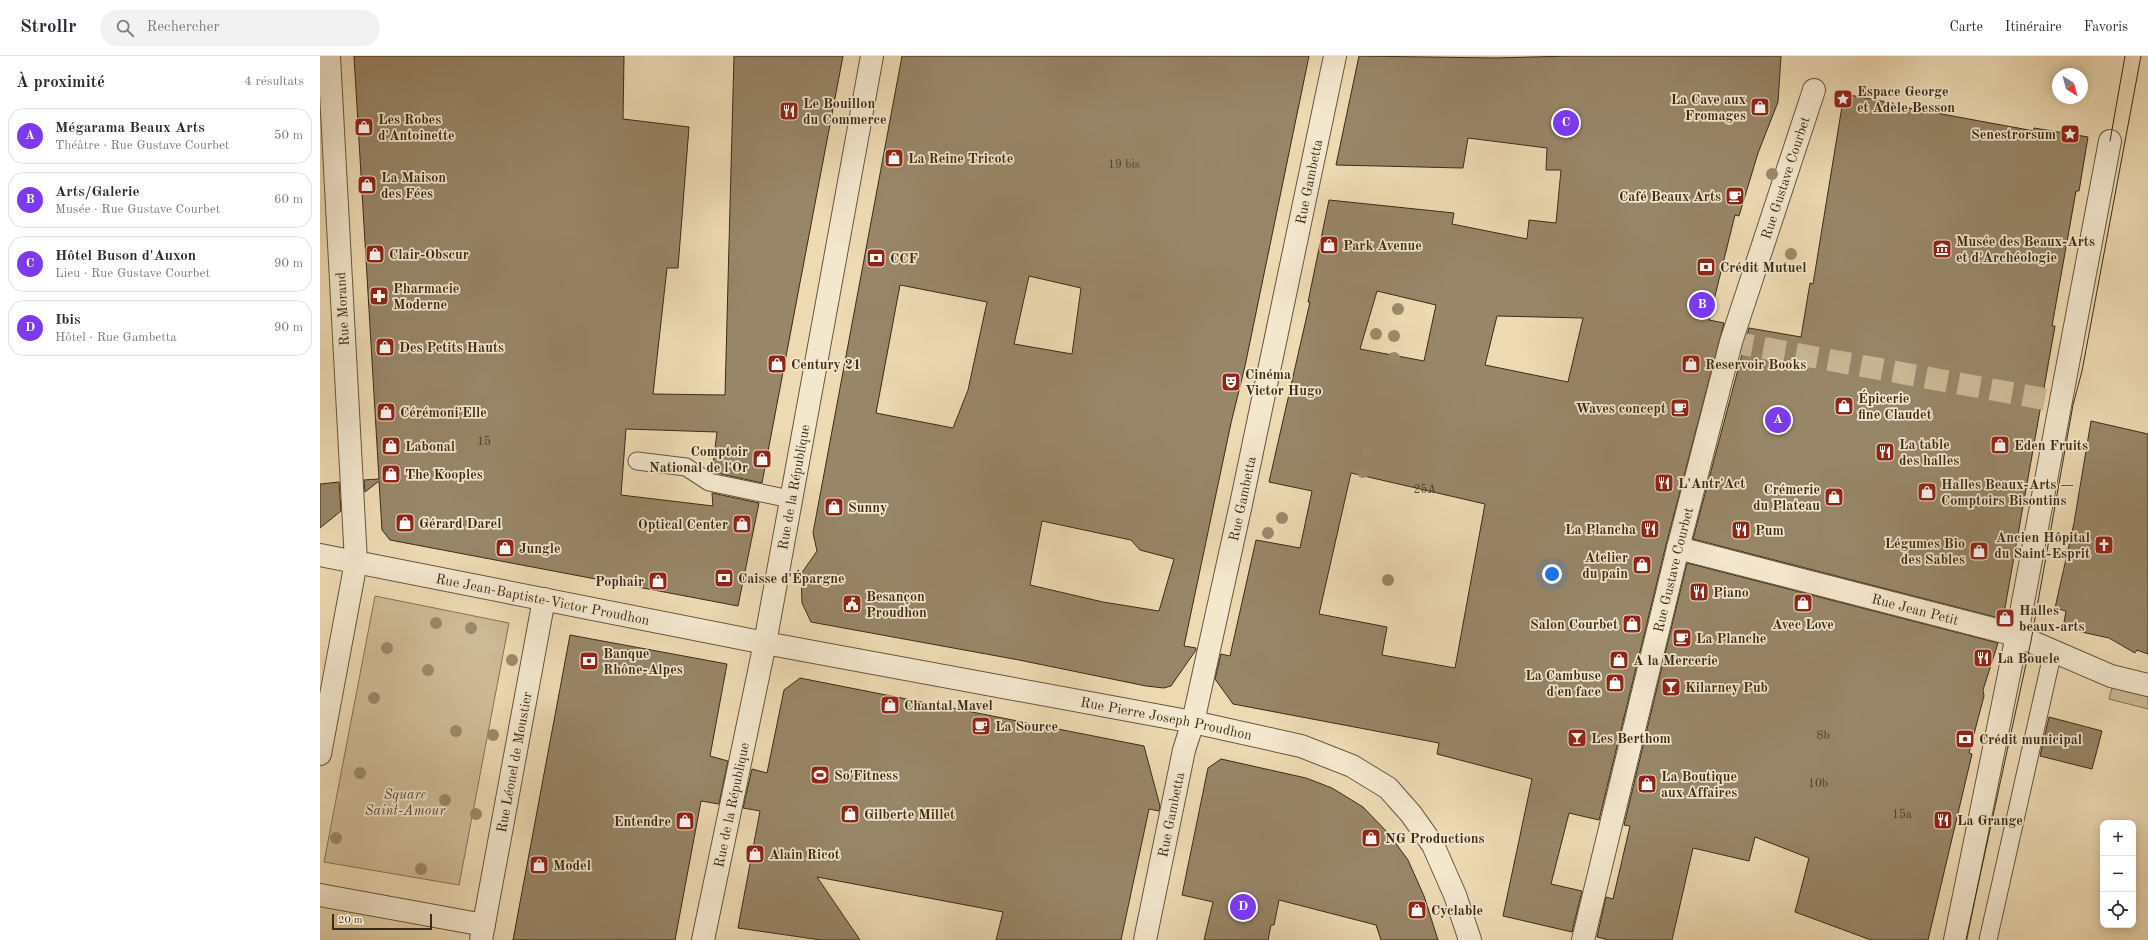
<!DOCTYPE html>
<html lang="fr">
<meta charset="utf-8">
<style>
body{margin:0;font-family:"Old Standard TT",serif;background:#f2f2f3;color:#2b2b33}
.controls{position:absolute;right:12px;bottom:12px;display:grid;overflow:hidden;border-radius:8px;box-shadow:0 2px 10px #0003}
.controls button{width:36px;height:36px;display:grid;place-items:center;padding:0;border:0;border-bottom:1px solid #e1e1e2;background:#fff;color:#2b2b33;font:20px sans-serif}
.compass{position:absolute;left:1732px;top:12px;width:36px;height:36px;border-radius:50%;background:#fff;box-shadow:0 2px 10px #0003;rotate:144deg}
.scale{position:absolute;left:12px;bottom:10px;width:100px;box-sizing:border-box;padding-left:4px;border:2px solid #3b2b16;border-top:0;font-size:11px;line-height:14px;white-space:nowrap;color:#3b2b16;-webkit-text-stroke:3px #f3e7ce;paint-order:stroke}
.you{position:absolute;left:1232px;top:518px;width:14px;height:14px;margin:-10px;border:3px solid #fff;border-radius:50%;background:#1a73e8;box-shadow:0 0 0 6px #1a73e833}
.badge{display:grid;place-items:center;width:26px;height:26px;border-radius:50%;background:#7c3aed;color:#fff;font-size:13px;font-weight:700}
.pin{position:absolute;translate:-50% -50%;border:2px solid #fff;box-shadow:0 1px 4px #0006}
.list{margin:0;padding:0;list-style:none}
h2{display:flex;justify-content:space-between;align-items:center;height:52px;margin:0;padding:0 16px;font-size:17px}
h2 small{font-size:13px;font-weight:400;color:#7c7c81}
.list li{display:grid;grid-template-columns:26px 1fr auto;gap:12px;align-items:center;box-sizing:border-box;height:56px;margin:0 8px 8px;padding:0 8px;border:1px solid #e1e1e2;border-radius:16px}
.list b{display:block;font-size:15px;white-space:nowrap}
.list p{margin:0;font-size:13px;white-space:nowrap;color:#7c7c81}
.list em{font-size:13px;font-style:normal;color:#7c7c81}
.icon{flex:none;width:22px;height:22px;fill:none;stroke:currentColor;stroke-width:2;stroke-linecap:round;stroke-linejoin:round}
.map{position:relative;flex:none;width:1828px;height:884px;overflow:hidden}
header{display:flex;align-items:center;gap:24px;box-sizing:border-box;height:56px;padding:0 20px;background:#fff;border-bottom:1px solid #e1e1e2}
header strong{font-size:19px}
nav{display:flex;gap:22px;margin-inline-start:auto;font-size:14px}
.search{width:280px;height:36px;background:#f2f2f3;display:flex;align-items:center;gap:10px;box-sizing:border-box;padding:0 14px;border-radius:22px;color:#7c7c81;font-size:15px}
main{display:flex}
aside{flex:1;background:#fff}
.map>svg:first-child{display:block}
.green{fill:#cfbc98;stroke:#857457}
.building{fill:#988668;stroke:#3b2b16;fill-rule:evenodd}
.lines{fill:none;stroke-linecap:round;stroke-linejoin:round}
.street-tunnel{stroke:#c9b794;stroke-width:22;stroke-dasharray:22 11;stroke-linecap:butt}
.lane-casing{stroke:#68573d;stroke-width:19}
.street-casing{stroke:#68573d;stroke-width:24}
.lane{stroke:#f3e7ce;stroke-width:17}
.street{stroke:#f3e7ce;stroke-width:22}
.tram{stroke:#3b2b16;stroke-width:1}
.tree{fill:#9c8a6b}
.labels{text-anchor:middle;stroke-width:3.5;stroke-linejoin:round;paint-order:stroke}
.number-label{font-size:12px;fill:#52422a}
.poi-label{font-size:14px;font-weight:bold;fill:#3b2b16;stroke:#f3e7ce;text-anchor:start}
.street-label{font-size:14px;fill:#3b2b16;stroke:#f3e7ce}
.park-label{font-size:14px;font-style:italic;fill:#594830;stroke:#f3e7ce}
</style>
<header>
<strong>Strollr</strong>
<div class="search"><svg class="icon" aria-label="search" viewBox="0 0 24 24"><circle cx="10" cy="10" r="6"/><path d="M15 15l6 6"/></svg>Rechercher</div>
<nav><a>Carte</a><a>Itinéraire</a><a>Favoris</a></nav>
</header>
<main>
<aside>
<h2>À proximité<small>4 résultats</small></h2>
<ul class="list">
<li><span class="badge">A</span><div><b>Mégarama Beaux Arts</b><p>Théâtre · Rue Gustave Courbet</p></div><em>50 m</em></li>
<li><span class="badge">B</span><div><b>Arts/Galerie</b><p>Musée · Rue Gustave Courbet</p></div><em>60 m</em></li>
<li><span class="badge">C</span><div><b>Hôtel Buson d'Auxon</b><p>Lieu · Rue Gustave Courbet</p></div><em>90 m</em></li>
<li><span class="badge">D</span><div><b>Ibis</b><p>Hôtel · Rue Gambetta</p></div><em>90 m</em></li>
</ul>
</aside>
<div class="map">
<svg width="1828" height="884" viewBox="0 0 1828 884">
<rect width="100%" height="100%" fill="#eddab3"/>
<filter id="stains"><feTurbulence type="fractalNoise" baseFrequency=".005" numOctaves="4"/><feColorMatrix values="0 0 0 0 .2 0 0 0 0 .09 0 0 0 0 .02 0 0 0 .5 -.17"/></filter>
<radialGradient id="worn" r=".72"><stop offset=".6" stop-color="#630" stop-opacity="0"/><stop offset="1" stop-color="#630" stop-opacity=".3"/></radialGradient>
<path class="green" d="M55,540L189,567L139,829L4,806Z
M1792,631L1828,640V653L1789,643Z"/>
<path class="building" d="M34,0H304L303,63L369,71L358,212H347L333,338L405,339L414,0H523L442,427L392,416L397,376L306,373L301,439L393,450L392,437L439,447L418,550L70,484L62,474L59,425L45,436L44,424L59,423Z
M582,0H989L925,310L911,367L864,590L876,592V594L851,630L844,632L826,630L699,604L491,566L482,547L481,518L497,495L493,477ZM709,220L761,232L752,298L694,288ZM580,229L667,246L648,334L633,372L556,357ZM722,465L811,484L820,494L854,503L839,555L783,546L710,529Z
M1039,0L1175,2L1251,0H1461L1458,46L1438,97L1419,160L1415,159L1389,264L1404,267L1346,489L1279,764L1249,757L1231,828L1262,835L1252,876L1183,860L1212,723L1117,698L1119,687L913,648L895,623L901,598L910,600L936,484L980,492L992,435L949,426L990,246H988L1009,144L1134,157L1132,168L1207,183L1209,164L1236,167L1241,114H1226L1227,92L1148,82L1143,112L1016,109ZM1057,235L1116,249L1104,305L1040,293ZM1177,260L1263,262L1248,326L1165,309ZM1031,417L1165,448L1135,612L1062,599L1067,571L999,558Z
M1524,38L1577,48L1578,50L1714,75V72L1768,81L1759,135H1756L1732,270H1735L1683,563L1373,483L1429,272L1481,281L1490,227L1493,228Z
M1771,365L1828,378V598L1817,594L1815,597L1789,582L1743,572L1746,555L1735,552L1754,467Z
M19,426L21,455L0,472V428Z
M1367,507L1678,587L1663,634L1664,640L1649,697L1652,698L1608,884H1551L1475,856L1489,802L1435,781L1429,805L1373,792L1352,884H1289L1277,881L1286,841L1293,843L1310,770L1304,769Z
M250,579L407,608L390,700L408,705L399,748L381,745L355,884H193Z
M480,622L824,690L840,750L839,755L829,753L801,884H676L683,856L497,821L540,884H501L418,872L440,755L423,752L432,713L447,717L464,634Z
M1729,661L1782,675L1772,713L1720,700Z
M901,703L986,722L1012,732L1043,751L1069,778L1088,804L1104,840L1118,884H1061L1056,869L959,844L954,869H951L948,884H884L893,846L862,839L888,712Z"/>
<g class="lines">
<path class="street-tunnel" d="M1411,286L1741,346"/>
<g class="lane-casing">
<path id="lane" d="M317,405L366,411L389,426L470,443
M1668,884L1733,595"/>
</g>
<g class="street-casing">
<g id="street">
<path id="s1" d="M1358,492L1696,579L1791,620L1828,629"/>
<path id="s2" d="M0,499L445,587L873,666L981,690L1032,710L1068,732L1091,758L1113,789L1135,839L1150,884"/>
<path d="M0,698L36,506L9,0"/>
<path d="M0,839L164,869"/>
<path id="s3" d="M161,884L224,543"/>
<path id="s4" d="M383,884L445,587L552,0"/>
<path id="s5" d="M825,884L864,694L873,666L921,448L1015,0"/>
<path id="s6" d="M1263,884L1358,492L1411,286L1494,34"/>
<path d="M1635,884L1693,599L1790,85"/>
</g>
</g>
<use href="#lane" class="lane"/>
<use href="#street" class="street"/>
<path class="tram" d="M1790,85L1805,0
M1646,884L1711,585L1753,349L1762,315L1821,0"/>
</g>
<g class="tree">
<circle cx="1452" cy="118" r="6"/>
<circle cx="1471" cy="198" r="6"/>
<circle cx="1078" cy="253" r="6"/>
<circle cx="1056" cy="278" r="6"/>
<circle cx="1074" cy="280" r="6"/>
<circle cx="1074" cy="302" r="6"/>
<circle cx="1047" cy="395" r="6"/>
<circle cx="1043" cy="416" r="6"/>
<circle cx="962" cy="462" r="6"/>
<circle cx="948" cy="477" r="6"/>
<circle cx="1068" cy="524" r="6"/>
<circle cx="116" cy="567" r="6"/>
<circle cx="151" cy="572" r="6"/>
<circle cx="67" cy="592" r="6"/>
<circle cx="192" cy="604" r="6"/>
<circle cx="108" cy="614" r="6"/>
<circle cx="54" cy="642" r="6"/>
<circle cx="136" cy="675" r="6"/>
<circle cx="173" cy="679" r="6"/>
<circle cx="40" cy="717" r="6"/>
<circle cx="125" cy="744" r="6"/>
<circle cx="156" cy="758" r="6"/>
<circle cx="16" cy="782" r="6"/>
<circle cx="101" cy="813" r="6"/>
</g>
<defs>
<g id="sight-square" transform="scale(1)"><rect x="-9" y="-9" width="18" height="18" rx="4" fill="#8f2418" stroke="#f3e7ce"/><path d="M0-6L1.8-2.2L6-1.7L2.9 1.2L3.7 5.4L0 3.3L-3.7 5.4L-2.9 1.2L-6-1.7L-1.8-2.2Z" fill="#fff"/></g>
<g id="shop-square" transform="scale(1)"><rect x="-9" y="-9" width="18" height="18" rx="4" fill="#8f2418" stroke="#f3e7ce"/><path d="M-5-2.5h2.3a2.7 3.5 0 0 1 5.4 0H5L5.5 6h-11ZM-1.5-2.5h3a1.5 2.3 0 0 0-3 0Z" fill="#fff"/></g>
<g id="restaurant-square" transform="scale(1)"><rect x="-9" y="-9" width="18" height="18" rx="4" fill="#8f2418" stroke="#f3e7ce"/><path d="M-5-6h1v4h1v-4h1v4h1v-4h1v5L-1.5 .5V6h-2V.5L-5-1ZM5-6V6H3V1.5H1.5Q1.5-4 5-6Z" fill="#fff"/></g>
<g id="cafe-square" transform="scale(1)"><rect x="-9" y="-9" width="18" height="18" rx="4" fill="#8f2418" stroke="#f3e7ce"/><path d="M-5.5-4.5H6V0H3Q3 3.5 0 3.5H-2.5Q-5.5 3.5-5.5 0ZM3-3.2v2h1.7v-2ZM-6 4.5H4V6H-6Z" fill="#fff"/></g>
<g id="museum-square" transform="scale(1)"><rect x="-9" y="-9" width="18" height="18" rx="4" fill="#8f2418" stroke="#f3e7ce"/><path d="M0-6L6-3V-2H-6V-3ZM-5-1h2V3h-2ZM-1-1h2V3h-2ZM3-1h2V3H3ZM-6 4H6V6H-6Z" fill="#fff"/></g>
<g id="bank-square" transform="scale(1)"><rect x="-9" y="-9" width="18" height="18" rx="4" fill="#8f2418" stroke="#f3e7ce"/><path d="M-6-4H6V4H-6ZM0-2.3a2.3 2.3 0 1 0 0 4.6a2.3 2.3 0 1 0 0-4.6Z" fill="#fff"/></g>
<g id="pharmacy-square" transform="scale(1)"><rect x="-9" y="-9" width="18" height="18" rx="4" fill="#8f2418" stroke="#f3e7ce"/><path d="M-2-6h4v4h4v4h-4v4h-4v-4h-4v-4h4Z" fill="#fff"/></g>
<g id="theatre-square" transform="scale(1)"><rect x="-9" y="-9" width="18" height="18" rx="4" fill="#8f2418" stroke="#f3e7ce"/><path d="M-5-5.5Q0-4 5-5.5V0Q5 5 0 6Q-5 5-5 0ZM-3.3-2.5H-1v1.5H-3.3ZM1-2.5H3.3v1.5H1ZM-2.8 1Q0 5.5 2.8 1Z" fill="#fff"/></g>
<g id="church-square" transform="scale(1)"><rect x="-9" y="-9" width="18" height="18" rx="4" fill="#8f2418" stroke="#f3e7ce"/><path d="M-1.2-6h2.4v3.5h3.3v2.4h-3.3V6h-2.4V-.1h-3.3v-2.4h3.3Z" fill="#fff"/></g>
<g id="civic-square" transform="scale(1)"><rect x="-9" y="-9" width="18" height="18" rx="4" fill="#8f2418" stroke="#f3e7ce"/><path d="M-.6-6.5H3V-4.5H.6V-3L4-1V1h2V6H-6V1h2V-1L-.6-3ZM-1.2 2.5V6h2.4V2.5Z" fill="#fff"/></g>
<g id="bar-square" transform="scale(1)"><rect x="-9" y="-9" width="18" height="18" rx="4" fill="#8f2418" stroke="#f3e7ce"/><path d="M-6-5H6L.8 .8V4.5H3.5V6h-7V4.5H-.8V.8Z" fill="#fff"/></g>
<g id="stadium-square" transform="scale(1)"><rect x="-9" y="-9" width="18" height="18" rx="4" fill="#8f2418" stroke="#f3e7ce"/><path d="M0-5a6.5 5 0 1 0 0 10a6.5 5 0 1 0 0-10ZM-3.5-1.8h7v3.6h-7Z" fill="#fff"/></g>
</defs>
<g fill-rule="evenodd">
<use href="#sight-square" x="1523" y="43"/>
<use href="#shop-square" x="1440" y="51"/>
<use href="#restaurant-square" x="469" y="55"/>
<use href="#shop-square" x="44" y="71"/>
<use href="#sight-square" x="1750" y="78"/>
<use href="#shop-square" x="574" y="102"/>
<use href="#shop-square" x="47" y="129"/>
<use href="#cafe-square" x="1415" y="140"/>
<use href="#shop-square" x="1009" y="189"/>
<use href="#museum-square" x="1622" y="193"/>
<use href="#shop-square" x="55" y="198"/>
<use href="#bank-square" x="556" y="202"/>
<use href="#bank-square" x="1386" y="211"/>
<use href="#pharmacy-square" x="59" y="240"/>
<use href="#shop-square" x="65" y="291"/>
<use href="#shop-square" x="457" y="308"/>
<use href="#shop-square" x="1371" y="308"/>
<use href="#theatre-square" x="911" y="326"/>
<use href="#shop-square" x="1524" y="350"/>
<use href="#cafe-square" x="1360" y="352"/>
<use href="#shop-square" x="66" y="356"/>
<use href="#shop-square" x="1680" y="389"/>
<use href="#shop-square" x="71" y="390"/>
<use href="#restaurant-square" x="1565" y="396"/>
<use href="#shop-square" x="442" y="403"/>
<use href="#shop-square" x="71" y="418"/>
<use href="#restaurant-square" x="1344" y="427"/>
<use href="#shop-square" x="1607" y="436"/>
<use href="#shop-square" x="1514" y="441"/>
<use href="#shop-square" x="514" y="451"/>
<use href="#shop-square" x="85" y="467"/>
<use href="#shop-square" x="422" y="468"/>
<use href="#restaurant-square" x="1330" y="473"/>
<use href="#restaurant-square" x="1421" y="474"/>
<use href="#church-square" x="1784" y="489"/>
<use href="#shop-square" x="185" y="492"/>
<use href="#shop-square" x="1659" y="495"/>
<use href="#shop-square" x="1322" y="509"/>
<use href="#bank-square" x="404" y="522"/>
<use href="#shop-square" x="338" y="525"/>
<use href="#restaurant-square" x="1379" y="536"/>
<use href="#shop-square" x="1483" y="547"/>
<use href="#civic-square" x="532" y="548"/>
<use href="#shop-square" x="1685" y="562"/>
<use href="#shop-square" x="1312" y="568"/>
<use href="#cafe-square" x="1362" y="582"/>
<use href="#restaurant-square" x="1663" y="602"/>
<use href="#shop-square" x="1299" y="604"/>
<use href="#bank-square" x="269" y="605"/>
<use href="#shop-square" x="1295" y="627"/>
<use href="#bar-square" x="1351" y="631"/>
<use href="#shop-square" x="570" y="649"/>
<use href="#cafe-square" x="661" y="670"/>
<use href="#bar-square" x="1257" y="682"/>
<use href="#bank-square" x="1645" y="683"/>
<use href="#stadium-square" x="500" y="719"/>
<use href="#shop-square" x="1327" y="728"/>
<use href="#shop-square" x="530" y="758"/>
<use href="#restaurant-square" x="1623" y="764"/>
<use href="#shop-square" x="365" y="765"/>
<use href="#shop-square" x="1051" y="782"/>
<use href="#shop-square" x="435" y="798"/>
<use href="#shop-square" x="219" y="809"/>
<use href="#shop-square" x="1097" y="854"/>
</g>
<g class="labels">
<g class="number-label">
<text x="804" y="112">19 bis</text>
<text x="164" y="389">15</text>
<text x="1105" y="437">25A</text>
<text x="1503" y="683">8b</text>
<text x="1498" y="731">10b</text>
<text x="1582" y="762">15a</text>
</g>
<g class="poi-label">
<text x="1537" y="40">Espace George<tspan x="1537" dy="16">et Adèle Besson</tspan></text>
<text x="1426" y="48" text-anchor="end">La Cave aux<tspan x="1426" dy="16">Fromages</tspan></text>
<text x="483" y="52">Le Bouillon<tspan x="483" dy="16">du Commerce</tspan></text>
<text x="58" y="68">Les Robes<tspan x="58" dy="16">d'Antoinette</tspan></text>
<text x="1736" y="83" text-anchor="end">Senestrorsum</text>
<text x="588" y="107">La Reine Tricote</text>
<text x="61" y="126">La Maison<tspan x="61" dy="16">des Fées</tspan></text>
<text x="1401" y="145" text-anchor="end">Café Beaux Arts</text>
<text x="1636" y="190">Musée des Beaux-Arts<tspan x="1636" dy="16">et d'Archéologie</tspan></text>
<text x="1023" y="194">Park Avenue</text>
<text x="69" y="203">Clair-Obscur</text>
<text x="570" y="207">CCF</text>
<text x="1400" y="216">Crédit Mutuel</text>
<text x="73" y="237">Pharmacie<tspan x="73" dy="16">Moderne</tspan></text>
<text x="79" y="296">Des Petits Hauts</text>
<text x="471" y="313">Century 21</text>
<text x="1385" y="313">Reservoir Books</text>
<text x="925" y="323">Cinéma<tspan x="925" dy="16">Victor Hugo</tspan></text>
<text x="1538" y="347">Épicerie<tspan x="1538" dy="16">fine Claudet</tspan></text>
<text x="1346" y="357" text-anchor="end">Waves concept</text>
<text x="80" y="361">Cérémoni'Elle</text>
<text x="1579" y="393">La table<tspan x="1579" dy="16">des halles</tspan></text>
<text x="1694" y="394">Eden Fruits</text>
<text x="85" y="395">Labonal</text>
<text x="428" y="400" text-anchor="end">Comptoir<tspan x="428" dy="16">National de l'Or</tspan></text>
<text x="85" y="423">The Kooples</text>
<text x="1358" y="432">L'Antr'Act</text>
<text x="1621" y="433">Halles Beaux-Arts —<tspan x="1621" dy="16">Comptoirs Bisontins</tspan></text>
<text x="1500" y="438" text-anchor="end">Crémerie<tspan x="1500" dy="16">du Plateau</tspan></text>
<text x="528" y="456">Sunny</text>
<text x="99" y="472">Gérard Darel</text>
<text x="408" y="473" text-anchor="end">Optical Center</text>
<text x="1316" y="478" text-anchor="end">La Plancha</text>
<text x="1435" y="479">Pum</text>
<text x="1770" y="486" text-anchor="end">Ancien Hôpital<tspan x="1770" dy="16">du Saint-Esprit</tspan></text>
<text x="1645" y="492" text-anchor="end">Légumes Bio<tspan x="1645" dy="16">des Sables</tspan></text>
<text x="199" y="497">Jungle</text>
<text x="1308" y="506" text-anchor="end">Atelier<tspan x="1308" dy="16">du pain</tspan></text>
<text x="418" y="527">Caisse d'Épargne</text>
<text x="324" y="530" text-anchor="end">Pophair</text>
<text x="1393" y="541">Piano</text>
<text x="546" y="545">Besançon<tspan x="546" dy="16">Proudhon</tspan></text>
<text x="1699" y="559">Halles<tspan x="1699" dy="16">beaux-arts</tspan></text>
<text x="1298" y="573" text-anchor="end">Salon Courbet</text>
<text x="1483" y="573" text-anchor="middle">Avec Love</text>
<text x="1376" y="587">La Planche</text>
<text x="283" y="602">Banque<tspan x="283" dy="16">Rhône-Alpes</tspan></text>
<text x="1677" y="607">La Boucle</text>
<text x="1313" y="609">A la Mercerie</text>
<text x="1281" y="624" text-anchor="end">La Cambuse<tspan x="1281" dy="16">d'en face</tspan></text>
<text x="1365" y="636">Kilarney Pub</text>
<text x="584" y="654">Chantal Mavel</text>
<text x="675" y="675">La Source</text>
<text x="1271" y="687">Les Berthom</text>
<text x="1659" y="688">Crédit municipal</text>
<text x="514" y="724">So'Fitness</text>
<text x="1341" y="725">La Boutique<tspan x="1341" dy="16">aux Affaires</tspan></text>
<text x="544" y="763">Gilberte Millet</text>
<text x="1637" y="769">La Grange</text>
<text x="351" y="770" text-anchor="end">Entendre</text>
<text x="1065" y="787">NG Productions</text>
<text x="449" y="803">Alain Ricot</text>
<text x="233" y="814">Model</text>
<text x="1111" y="859">Cyclable</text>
</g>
<g class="street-label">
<text dy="5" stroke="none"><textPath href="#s6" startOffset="789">Rue Gustave Courbet</textPath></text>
<text dy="5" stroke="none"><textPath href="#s5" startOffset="776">Rue Gambetta</textPath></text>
<text transform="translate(22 253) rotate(-93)" y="5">Rue Morand</text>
<text dy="5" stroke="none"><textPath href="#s4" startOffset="462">Rue de la République</textPath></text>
<text dy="5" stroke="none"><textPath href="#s5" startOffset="452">Rue Gambetta</textPath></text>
<text dy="5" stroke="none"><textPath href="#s6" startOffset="381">Rue Gustave Courbet</textPath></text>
<text dy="5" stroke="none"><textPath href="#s2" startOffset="227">Rue Jean-Baptiste-Victor Proudhon</textPath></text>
<text dy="5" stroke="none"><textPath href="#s1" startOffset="245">Rue Jean Petit</textPath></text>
<text dy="5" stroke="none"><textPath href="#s2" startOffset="862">Rue Pierre Joseph Proudhon</textPath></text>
<text dy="5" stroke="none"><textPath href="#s3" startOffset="181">Rue Léonel de Moustier</textPath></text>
<text dy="5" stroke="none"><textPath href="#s4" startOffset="138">Rue de la République</textPath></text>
<text dy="5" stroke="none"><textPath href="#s5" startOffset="128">Rue Gambetta</textPath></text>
</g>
<g class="park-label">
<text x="85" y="743">Square<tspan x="85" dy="16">Saint-Amour</tspan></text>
</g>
</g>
<rect width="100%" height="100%" filter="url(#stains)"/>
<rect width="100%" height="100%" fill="url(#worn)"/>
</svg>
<div class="controls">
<button>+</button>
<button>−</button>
<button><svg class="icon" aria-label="locate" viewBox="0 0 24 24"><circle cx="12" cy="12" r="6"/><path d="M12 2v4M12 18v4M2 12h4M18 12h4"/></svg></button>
</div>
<svg class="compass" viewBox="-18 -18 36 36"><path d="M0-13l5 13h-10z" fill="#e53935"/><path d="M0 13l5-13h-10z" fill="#7c7c81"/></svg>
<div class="scale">20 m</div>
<div class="you"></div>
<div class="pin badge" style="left:1458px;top:364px">A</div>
<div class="pin badge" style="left:1382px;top:249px">B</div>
<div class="pin badge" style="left:1246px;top:67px">C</div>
<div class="pin badge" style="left:923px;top:851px">D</div>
</div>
</main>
